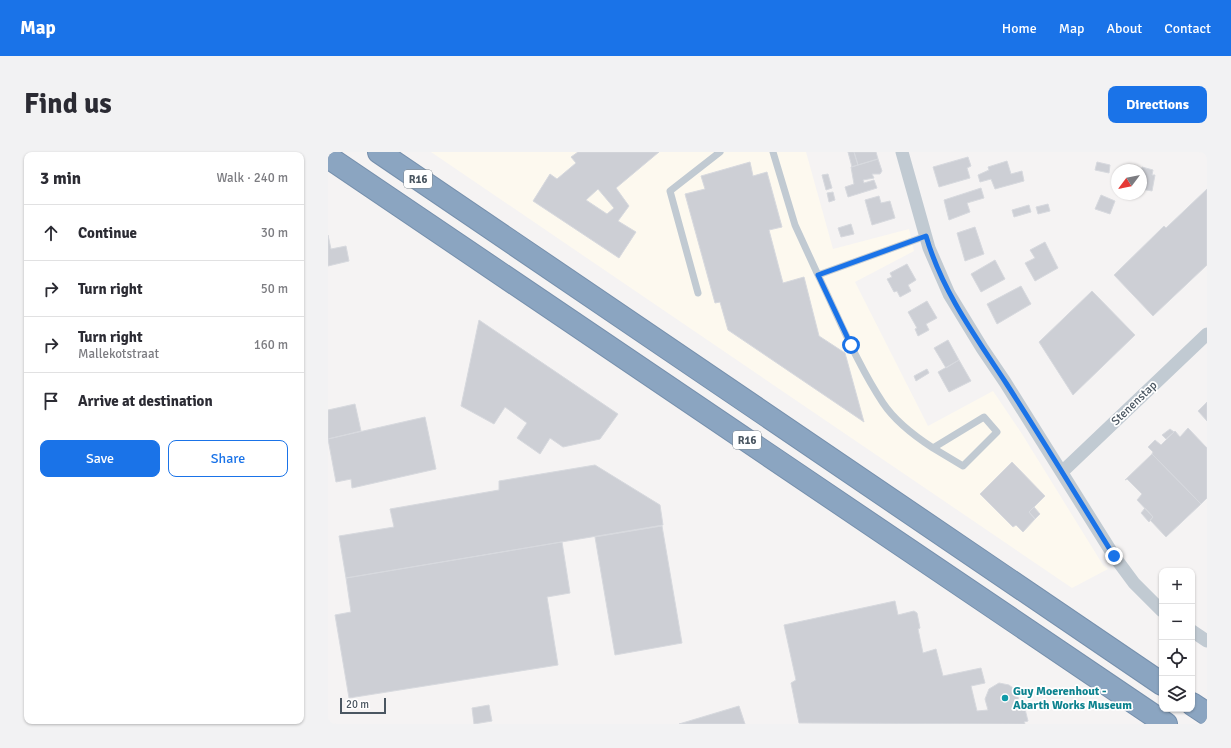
<!DOCTYPE html>
<meta charset="utf-8">
<style>
body{margin:0;font-family:Signika,sans-serif;background:#f2f2f3;color:#2b2b33}
.controls{position:absolute;right:12px;bottom:12px;display:grid;overflow:hidden;border-radius:8px;box-shadow:0 1px 3px #0004}
.controls button{width:36px;height:36px;display:grid;place-items:center;padding:0;border:0;border-bottom:1px solid #e1e1e2;background:#fff;color:#2b2b33;font:20px sans-serif}
.compass{position:absolute;left:783px;top:12px;width:36px;height:36px;border-radius:50%;background:#fff;box-shadow:0 1px 3px #0004;rotate:238deg}
.scale{position:absolute;left:12px;bottom:10px;width:46px;box-sizing:border-box;padding-left:4px;border:2px solid #4a5661;border-top:0;font-size:11px;line-height:14px;white-space:nowrap;color:#4a5661;-webkit-text-stroke:3px #fff;paint-order:stroke}
.stop{position:absolute;width:12px;height:12px;margin:-9px;border:3px solid #1a73e8;border-radius:50%;background:#fff}
.stop.end{background:#1a73e8;border-color:#fff;box-shadow:0 1px 4px #0008}
.list{margin:0;padding:0;list-style:none}
h2{display:flex;justify-content:space-between;align-items:center;height:52px;margin:0;padding:0 16px;font-size:17px}
h2 small{font-size:13px;font-weight:400;color:#7c7c81}
.list li{display:grid;grid-template-columns:26px 1fr auto;gap:12px;align-items:center;box-sizing:border-box;height:56px;padding:0 16px;border-top:1px solid #e1e1e2}
.list b{display:block;font-size:15px;white-space:nowrap}
.list p{margin:0;font-size:13px;white-space:nowrap;color:#7c7c81}
.list em{font-size:13px;font-style:normal;color:#7c7c81}
.actions{display:flex;gap:8px;padding:12px 16px}
.actions a{flex:1;padding:9px 0;border:1px solid #1a73e8;border-radius:8px;text-align:center;font-size:14px;color:#1a73e8}
.actions .main{background:#1a73e8;color:#fff}
.icon{flex:none;width:22px;height:22px;fill:none;stroke:currentColor;stroke-width:2;stroke-linecap:round;stroke-linejoin:round}
.map{position:relative;flex:none;width:879px;height:572px;overflow:hidden;border-radius:8px}
header{display:flex;align-items:center;gap:24px;box-sizing:border-box;height:56px;padding:0 20px;background:#1a73e8;color:#fff}
header strong{font-size:19px}
nav{display:flex;gap:22px;margin-inline-start:auto;font-size:14px}
.intro{display:flex;align-items:center;justify-content:space-between;box-sizing:border-box;height:96px;padding:0 24px}
h1{margin:0;font-size:28px}
.button{padding:10px 18px;border-radius:8px;background:#1a73e8;color:#fff;font-size:14px;font-weight:700}
main{display:flex;gap:24px;padding:0 24px}
aside{flex:1;background:#fff;border-radius:8px;box-shadow:0 1px 3px #0004}
.map>svg:first-child{display:block}
.commercial{fill:#fdf9ef}
.building{fill:#cdcfd5;stroke:#d7d9de;fill-rule:evenodd}
.lines{fill:none;stroke-linecap:round;stroke-linejoin:round}
.highway-casing{stroke:#7690ad;stroke-width:24}
.lane{stroke:#c1cad2;stroke-width:7}
.street{stroke:#c1cad2;stroke-width:13}
.highway{stroke:#8ba5c1;stroke-width:22}
.route{stroke:#1a73e8;stroke-width:5}
.culture-dot{fill:#0f9aa8;stroke:#fff;stroke-width:1.5}
.labels{text-anchor:middle;stroke-width:3.5;stroke-linejoin:round;paint-order:stroke}
.shield{fill:#fff;stroke:#808990;stroke-width:1}
.shield-label{font-size:11px;font-weight:bold;fill:#4a5661}
.street-label{font-size:12px;fill:#4a5661;stroke:#fff}
.culture-label{font-size:12px;font-weight:bold;fill:#0d838f;stroke:#fff;text-anchor:start}
</style>
<header>
<strong>Map</strong>
<nav><a>Home</a><a>Map</a><a>About</a><a>Contact</a></nav>
</header>
<div class="intro"><h1>Find us</h1><a class="button">Directions</a></div>
<main>
<aside>
<h2>3 min<small>Walk · 240 m</small></h2>
<ul class="list">
<li><svg class="icon" aria-label="ahead" viewBox="0 0 24 24"><path d="M12 20V5M6 11l6-6 6 6"/></svg><div><b>Continue</b></div><em>30 m</em></li>
<li><svg class="icon" aria-label="right" viewBox="0 0 24 24"><path d="M7 20v-9h11M14 6l5 5-5 5"/></svg><div><b>Turn right</b></div><em>50 m</em></li>
<li><svg class="icon" aria-label="right" viewBox="0 0 24 24"><path d="M7 20v-9h11M14 6l5 5-5 5"/></svg><div><b>Turn right</b><p>Mallekotstraat</p></div><em>160 m</em></li>
<li><svg class="icon" aria-label="arrive" viewBox="0 0 24 24"><path d="M6 21V4h12l-3 4 3 4H6"/></svg><div><b>Arrive at destination</b></div></li>
</ul>
<div class="actions"><a class="main">Save</a><a>Share</a></div>
</aside>
<div class="map">
<svg width="879" height="572" viewBox="0 0 879 572">
<rect width="100%" height="100%" fill="#f5f3f3"/>
<path class="commercial" d="M103,0H478L505,97L581,77L586,99L527,130L600,274L665,239L694,282L775,413L780,417L744,436Z"/>
<path class="building" d="M250,0H331L288,36L301,54L290,69L308,80L291,106L205,49L222,22L229,27L248,11L243,5ZM270,37L286,56L279,62L258,48Z
M520,0H526L530,13L524,15Z
M526,0H548L550,7L530,13Z
M640,5L643,14L639,16L642,26L611,35L605,15Z
M550,7L554,19L552,22H544L546,26L535,28L536,31L546,28L549,36L520,45L517,35L526,32L523,15Z
M679,9L683,22L694,19L696,29L667,37L663,27L652,30L650,23L661,18L660,15Z
M422,10L425,24L439,20L454,75L441,78L455,131L476,125L491,184L517,201L536,270L400,178L392,150L387,151L357,42L377,37L373,24Z
M769,10L782,13L781,21L767,18Z
M814,15L825,18L824,23H827L824,39L813,37Z
M500,22L504,36L498,38L494,23Z
M653,36L656,46L639,51L642,60L621,68L616,48Z
M879,37V113L825,164L786,123L836,74L838,76Z
M505,40L507,48L501,50L499,41Z
M773,43L787,49L782,62L767,57Z
M551,44L553,51L562,49L567,66L544,73L537,48Z
M720,52L722,59L710,62L708,55Z
M701,53L703,60L686,65L684,58Z
M523,72L526,82L513,85L510,76Z
M647,75L656,102L637,109L629,81Z
M0,83L3,97L18,94L21,109L0,114Z
M717,90L730,116L707,129L697,111L707,106L702,98Z
M667,108L677,127L653,140L643,122Z
M579,112L588,128L580,133L583,139L572,145L569,139L566,140L559,127L564,125L562,121Z
M693,134L703,152L669,172L659,152Z
M764,139L807,183L745,243L711,190Z
M599,149L609,166L598,172L601,178L590,184L587,177L589,176L580,160Z
M151,168L290,262L272,287L235,295L222,286L212,302L189,286L199,271L177,255L166,272L133,254Z
M620,188L631,208L618,216L606,196Z
M631,208L643,229L621,240L610,220Z
M599,217L601,221L588,229L586,224Z
M879,250V269L870,259Z
M27,252L33,279L0,287V258Z
M97,265L108,317L24,336L23,327L8,330L0,287Z
M860,276L879,296V346L873,352L824,302L825,300L820,295L827,288L833,293L847,279L852,285Z
M842,277L846,280L838,287L834,283Z
M824,302L873,352L838,385L822,368L825,365L809,348L814,342L799,327L797,328Z
M684,310L717,344L701,360L707,367L695,380L688,373L685,375L652,342Z
M267,313L332,353L335,373L18,426L11,384L66,375L62,357L171,338V329Z
M706,355L712,362L707,367L701,360Z
M817,356L825,365L821,370L813,361Z
M334,374L354,491L287,503L267,385Z
M234,390L242,441L219,445L230,513L21,546L7,463L23,460L18,426Z
M567,449L570,463L586,459L589,461L592,476L590,477L595,501L608,497L615,524L653,516L657,531L643,534L649,559L660,558L657,547L661,537L671,531L681,533L689,539L691,550L689,555L697,557L700,569L696,570L697,572L471,571L463,531L468,528L456,473Z
M161,553L164,569L146,572L144,556Z
M411,554L417,572H351Z"/>
<g class="lines">
<g class="highway-casing">
<path id="highway" d="M51,0L834,532
M0,5L838,572
M864,552L879,562"/>
</g>
<path class="lane" d="M445,0L467,73L490,123
M598,84L490,123C511,166 529,212 555,251C567,269 588,285 605,296L656,265L669,280L635,314L605,296
M370,141L342,39L392,0"/>
<path class="street" d="M574,0L601,96L621,142L654,196L677,230L786,404L806,431L834,459
M734,320L879,182
M864,479L879,489"/>
<use href="#highway" class="highway"/>
</g>
<g class="lines">
<path class="route" d="M523,193L490,123L598,84C614,139 647,184 678,231C715,288 750,346 786,404"/>
</g>
<circle class="culture-dot" cx="677" cy="546" r="4"/>
<g class="labels">
<g class="shield">
<rect x="76" y="18" width="28" height="18" rx="3"/>
<rect x="405" y="279" width="28" height="18" rx="3"/>
</g>
<g class="shield-label">
<text x="90" y="31">R16</text>
<text x="419" y="292">R16</text>
</g>
<g class="street-label">
<text transform="translate(806 251) rotate(-44)" y="4">Stenenstap</text>
</g>
<g class="culture-label">
<text x="685" y="543">Guy Moerenhout -<tspan x="685" dy="14">Abarth Works Museum</tspan></text>
</g>
</g>
</svg>
<div class="controls">
<button>+</button>
<button>−</button>
<button><svg class="icon" aria-label="locate" viewBox="0 0 24 24"><circle cx="12" cy="12" r="6"/><path d="M12 2v4M12 18v4M2 12h4M18 12h4"/></svg></button>
<button><svg class="icon" aria-label="layers" viewBox="0 0 24 24"><path d="M12 4l9 5-9 5-9-5zM3 14l9 5 9-5"/></svg></button>
</div>
<svg class="compass" viewBox="-18 -18 36 36"><path d="M0-13l5 13h-10z" fill="#e53935"/><path d="M0 13l5-13h-10z" fill="#7c7c81"/></svg>
<div class="scale">20 m</div>
<div class="stop" style="left:523px;top:193px"></div>
<div class="stop end" style="left:786px;top:404px"></div>
</div>
</main>
